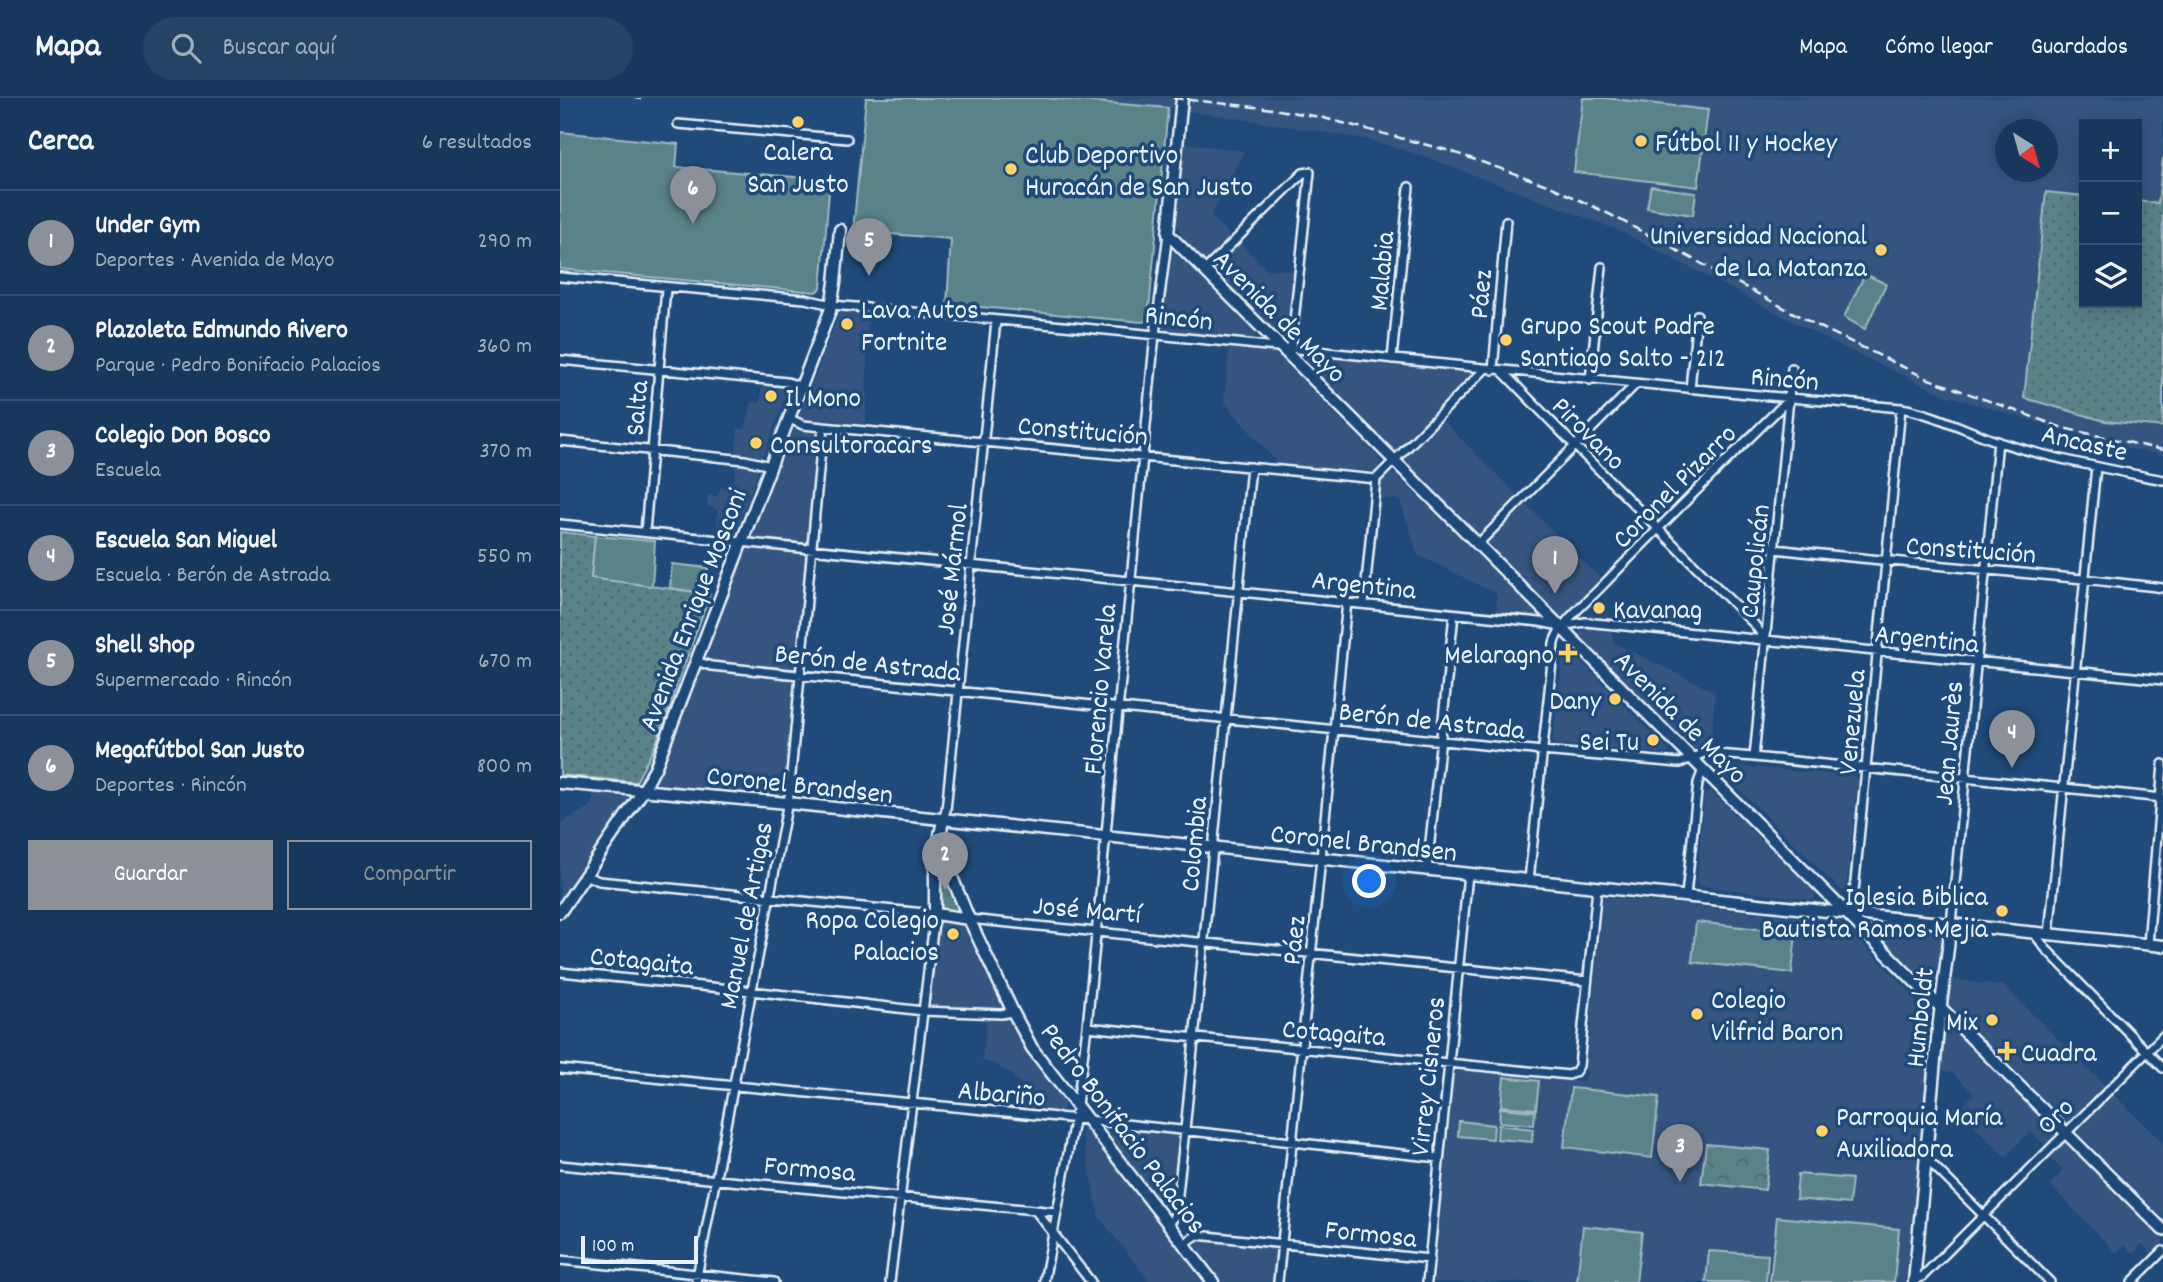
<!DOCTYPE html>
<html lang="es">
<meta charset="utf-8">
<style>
body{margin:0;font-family:Dekko,sans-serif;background:#244365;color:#f1f3f6}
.controls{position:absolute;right:21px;top:21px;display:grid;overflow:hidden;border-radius:0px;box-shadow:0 4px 18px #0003}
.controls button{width:63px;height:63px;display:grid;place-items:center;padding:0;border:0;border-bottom:2px solid #365272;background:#17385c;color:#f1f3f6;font:35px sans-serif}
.compass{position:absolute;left:1435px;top:21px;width:63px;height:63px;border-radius:50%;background:#17385c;box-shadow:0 4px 18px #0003;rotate:143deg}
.scale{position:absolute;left:21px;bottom:18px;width:117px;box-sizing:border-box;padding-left:7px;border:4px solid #e8f1f8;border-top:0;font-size:19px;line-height:24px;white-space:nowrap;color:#e8f1f8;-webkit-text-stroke:5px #1f4a7a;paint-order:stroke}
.you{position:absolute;left:810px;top:784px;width:24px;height:24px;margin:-18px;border:5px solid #fff;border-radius:50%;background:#1a73e8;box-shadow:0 0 0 10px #1a73e833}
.badge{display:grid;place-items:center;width:46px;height:46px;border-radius:50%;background:#8c9099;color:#fff;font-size:23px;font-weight:700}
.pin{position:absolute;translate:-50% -58px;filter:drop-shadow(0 2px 4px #0008)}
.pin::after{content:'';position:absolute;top:37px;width:24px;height:21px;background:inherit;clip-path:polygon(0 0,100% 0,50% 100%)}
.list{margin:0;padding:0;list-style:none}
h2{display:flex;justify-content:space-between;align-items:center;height:91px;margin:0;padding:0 28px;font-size:30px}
h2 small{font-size:23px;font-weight:400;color:#9eacbb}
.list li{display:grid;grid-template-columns:46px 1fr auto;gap:21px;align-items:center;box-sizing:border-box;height:105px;padding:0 28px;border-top:2px solid #365272}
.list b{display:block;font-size:26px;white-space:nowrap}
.list p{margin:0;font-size:23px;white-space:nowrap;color:#9eacbb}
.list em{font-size:23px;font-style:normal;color:#9eacbb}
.actions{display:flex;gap:14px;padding:21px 28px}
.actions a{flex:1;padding:16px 0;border:2px solid #8c9099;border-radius:0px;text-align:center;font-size:24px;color:#8c9099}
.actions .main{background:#8c9099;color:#fff}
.icon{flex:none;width:38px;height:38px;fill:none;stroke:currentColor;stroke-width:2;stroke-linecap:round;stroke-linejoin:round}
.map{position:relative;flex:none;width:1603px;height:1184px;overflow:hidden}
header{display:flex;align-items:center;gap:42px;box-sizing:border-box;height:98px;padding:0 35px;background:#17385c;border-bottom:2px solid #365272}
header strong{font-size:33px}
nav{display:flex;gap:38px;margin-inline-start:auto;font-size:24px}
.search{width:490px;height:63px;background:#244365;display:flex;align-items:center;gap:18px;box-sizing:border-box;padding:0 24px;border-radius:38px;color:#9eacbb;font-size:26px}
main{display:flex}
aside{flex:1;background:#17385c}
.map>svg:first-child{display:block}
.built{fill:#355580;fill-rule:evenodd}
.grass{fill:url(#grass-dots);stroke:#a1bac0;stroke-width:2}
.park{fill:url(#park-crowns);stroke:#a1bac0;stroke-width:2}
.pitch{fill:#5a8289;stroke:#a1bac0;stroke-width:2}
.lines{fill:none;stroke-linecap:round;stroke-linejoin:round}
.street-casing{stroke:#e8f1f8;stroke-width:12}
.secondary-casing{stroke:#e8f1f8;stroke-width:15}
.street{stroke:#1f4a7a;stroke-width:7}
.secondary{stroke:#1f4a7a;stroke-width:10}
.rail{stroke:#e8f1f8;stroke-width:2.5;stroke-dasharray:10 5;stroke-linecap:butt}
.poi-dot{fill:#ffd166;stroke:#1f4a7a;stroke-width:2.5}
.labels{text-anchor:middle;stroke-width:7;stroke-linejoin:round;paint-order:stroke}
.poi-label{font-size:28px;fill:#e8f1f8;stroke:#1f4a7a;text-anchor:start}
.street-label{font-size:28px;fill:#e8f1f8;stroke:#1f4a7a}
</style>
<header>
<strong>Mapa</strong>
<div class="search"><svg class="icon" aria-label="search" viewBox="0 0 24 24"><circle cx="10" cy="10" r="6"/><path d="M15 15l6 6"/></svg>Buscar aquí</div>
<nav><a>Mapa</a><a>Cómo llegar</a><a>Guardados</a></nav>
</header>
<main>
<aside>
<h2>Cerca<small>6 resultados</small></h2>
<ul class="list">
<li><span class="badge">1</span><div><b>Under Gym</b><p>Deportes · Avenida de Mayo</p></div><em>290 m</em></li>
<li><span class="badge">2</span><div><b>Plazoleta Edmundo Rivero</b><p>Parque · Pedro Bonifacio Palacios</p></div><em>360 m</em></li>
<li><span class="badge">3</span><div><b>Colegio Don Bosco</b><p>Escuela</p></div><em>370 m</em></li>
<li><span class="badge">4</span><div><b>Escuela San Miguel</b><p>Escuela · Berón de Astrada</p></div><em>550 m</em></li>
<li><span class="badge">5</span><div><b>Shell Shop</b><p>Supermercado · Rincón</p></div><em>670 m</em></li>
<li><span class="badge">6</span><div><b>Megafútbol San Justo</b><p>Deportes · Rincón</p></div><em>800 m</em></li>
</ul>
<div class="actions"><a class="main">Guardar</a><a>Compartir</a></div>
</aside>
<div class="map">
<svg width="1603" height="1184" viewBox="0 0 1603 1184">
<defs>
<pattern id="grass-dots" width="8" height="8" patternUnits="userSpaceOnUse" patternTransform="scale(1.75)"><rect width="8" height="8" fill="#5a8289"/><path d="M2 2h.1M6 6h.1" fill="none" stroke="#51686d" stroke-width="1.8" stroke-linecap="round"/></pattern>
<pattern id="park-crowns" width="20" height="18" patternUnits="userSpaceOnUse" patternTransform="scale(1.75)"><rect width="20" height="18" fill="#5a8289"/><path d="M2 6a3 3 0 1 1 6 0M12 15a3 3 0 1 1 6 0" fill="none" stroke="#51686d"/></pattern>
</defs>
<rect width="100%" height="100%" fill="#1f4a7a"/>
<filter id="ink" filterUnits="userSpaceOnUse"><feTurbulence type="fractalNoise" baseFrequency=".0143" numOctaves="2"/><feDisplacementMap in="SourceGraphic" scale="14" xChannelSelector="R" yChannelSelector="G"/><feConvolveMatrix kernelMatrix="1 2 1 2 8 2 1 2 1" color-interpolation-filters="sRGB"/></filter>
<g filter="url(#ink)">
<path class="built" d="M486,0H1603V60L1598,105L1577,103V26H1524V98L1486,95L1477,176L1545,323L1603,329V357L1570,351L1385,297L1280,248L1058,132L864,58L806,41L669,19L608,10ZM1446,32H1488V74H1446Z
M625,45L684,53L651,118L673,141L646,165L622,141L616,122Z
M679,144L706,171L738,173L731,237L727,241L719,237L655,176L657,168Z
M611,153L614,154L696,235L695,240L690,243L601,233L599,229L608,157Z
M282,209L308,212L306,326L259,322L227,693L220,700L100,689L96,682Z
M669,251L710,254L717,257L818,359L820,363L817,373L721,369L664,304Z
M748,258L915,270L919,273L878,318L1042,482L1007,517L997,518L748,269L745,261Z
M202,283L225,288L228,292L204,357L199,360L175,358L178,330L185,332L192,304L200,305Z
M176,365L196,366L199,371L177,432L170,439L156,437L158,412L147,408L148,397L157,399L160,389L173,394Z
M830,376L836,377L973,512L975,517L970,519L936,515L937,496L858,457L840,402L818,400L820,385Z
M1026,528L1051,533L1054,545L1155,594L1151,652L1132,650L1127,647L1020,541L1019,535Z
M1008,550L1110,654L1107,656L995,646L993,642L1003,556Z
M1162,667L1294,678L1298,682L1286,792L1282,793L1159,671Z
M35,691L63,694L68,701L0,800V726L31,708Z
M1150,692L1256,796L1253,802L1142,788L1137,784L1144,698Z
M1043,799L1280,823L1366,910L1372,925L1346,1184H874L895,970L1025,984Z
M388,819L399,822L402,827L443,908L438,913L379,910L372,907L370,902L378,831L380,823Z
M1310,822L1384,829L1379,892L1376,894L1372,892L1308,829V824Z
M1388,881L1444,888L1603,1045V1120L1388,905Z
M427,919L451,922L455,926L506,1001L503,1011L499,1014L466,1012L467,992L450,975L434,966L422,963Z
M1388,927L1497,1036L1496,1039L1487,1049L1470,1033L1445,1059L1399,1012L1414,996L1393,975L1379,972L1384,930Z
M520,1026L532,1036L642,1184H590L539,1119Z
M556,1028L618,1035L620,1037L613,1108L606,1109L602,1106L552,1041L550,1035Z
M1500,1045H1507L1603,1140V1151L1595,1159L1582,1146L1573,1155L1564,1147L1556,1155L1490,1087L1503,1072L1488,1058Z
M639,1139L716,1147L718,1151L716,1184H659L636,1150L634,1146Z"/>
<path class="grass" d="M1603,60V329L1545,323L1464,300L1486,94L1524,98V205H1577V103L1598,105Z
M0,434L35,438L31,480L150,496L95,648L76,684L0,677Z"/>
<path class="park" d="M383,773L401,810V814L383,812L378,808V776Z
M1146,1046L1210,1052L1205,1092L1141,1085Z"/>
<path class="pitch" d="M306,0H486L608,10L588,222L582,224L387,206L391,141L293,133Z
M1023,0H1045L1148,12L1138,89L1014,74Z
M0,34L118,46L116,69L270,82L261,190L256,194L0,171Z
M1091,88L1136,95L1133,117L1087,110Z
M1305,176L1326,186L1305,231L1284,219Z
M35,438L95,443L92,488L31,480Z
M112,466L148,470L144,495L110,490Z
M1136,824L1236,835L1232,875L1132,864Z
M944,979L979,983L976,1011L941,1008Z
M1011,990L1099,999L1092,1060L1004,1049Z
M940,1010L975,1013L974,1027L939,1024Z
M899,1023L934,1027L933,1041L898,1038Z
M938,1027L973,1031L972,1044L937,1041Z
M1238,1076L1292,1081L1289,1106L1236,1101Z
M1217,1119L1339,1131L1334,1184H1210Z
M1023,1128L1082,1134L1076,1184H1017Z
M1149,1153L1208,1157L1206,1184H1146Z"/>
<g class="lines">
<g class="street-casing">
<path id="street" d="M118,26L287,41
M644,173L743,75L750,74L731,251
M0,179L245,201L272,207C629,237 985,279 1341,310C1375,316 1407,333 1439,344C1492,361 1548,371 1603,382
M832,261L849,89
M0,262L227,284L240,288
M933,272L946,123
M943,274L1015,348L1194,526L1206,542
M1030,282L1042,169
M1130,291L1137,217
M228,320L243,327L263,329L816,381
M0,343L185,362L211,368
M0,426L980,524L1000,528L1025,524L1603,582
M85,434L106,190
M918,446L1075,287
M1215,451C1344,466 1474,474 1603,490
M804,505L816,381L925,271
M136,563L151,568L982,653L1120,665L1144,655L1194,659L1603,700
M1194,659L1232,270
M383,722L386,712L436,223
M867,772L894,516
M24,777L39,783L375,816L330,1184
M969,782L994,545C999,525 1027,504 1042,488C1103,425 1166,363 1229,301
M1126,797L1138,685L1143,671
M1287,815L1293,804L1341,310
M409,821L1027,883
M1391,826L1438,343
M1473,834L1486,851L1603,970
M1489,836L1536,369
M1588,846L1603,666
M0,874L191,893L363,913L441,916L453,914
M527,929L1009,977L1015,974L1019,968L1037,790
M0,971L528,1022L879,1060
M1367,1061L1490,1184
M0,1067L496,1114
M475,1112L531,1184
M608,1124L612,1122L616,1114L625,1032L691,369
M625,1145L637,1137L870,1161
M0,1162L214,1184
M1355,1183L1363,1178L1603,938
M136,1184L229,698L263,329
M484,1184L517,1007L527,929L595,236L608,136
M718,1184L787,504
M867,1184L908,776
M1572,1184L1603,1153"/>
</g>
<g class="secondary-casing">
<path id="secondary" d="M622,0L608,136L1603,1132
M0,685L227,705L1603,848
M383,722L375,762V816L409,821
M378,745L409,821L453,914L472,950L653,1184
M0,814L83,693L96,668L270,213L275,185L280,132
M1354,1184L1378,931L1391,826"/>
</g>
<use href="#street" class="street"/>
<use href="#secondary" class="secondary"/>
<path class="rail" d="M75,0L81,1
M613,0L713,11L760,19L890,53L990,88L1051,117L1254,226L1366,280L1503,330L1603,352"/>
</g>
</g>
<g class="poi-dot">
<circle cx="238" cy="24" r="7"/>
<circle cx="1081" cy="43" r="7"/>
<circle cx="451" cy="71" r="7"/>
<circle cx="1321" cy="152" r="7"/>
<circle cx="287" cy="226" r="7"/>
<circle cx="946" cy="242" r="7"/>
<circle cx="211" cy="298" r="7"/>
<circle cx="196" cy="345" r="7"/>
<circle cx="1039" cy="510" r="7"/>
<path d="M1004.5 544.5h7v7h7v7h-7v7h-7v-7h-7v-7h7z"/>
<circle cx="1055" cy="601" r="7"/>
<circle cx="1093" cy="642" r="7"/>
<circle cx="1442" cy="813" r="7"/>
<circle cx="393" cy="836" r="7"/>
<circle cx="1137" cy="916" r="7"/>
<circle cx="1432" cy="922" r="7"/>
<path d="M1443.5 942.5h7v7h7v7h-7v7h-7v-7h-7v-7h7z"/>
<circle cx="1262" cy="1033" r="7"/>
</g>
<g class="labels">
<g class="poi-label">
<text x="1095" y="53">Fútbol 11 y Hockey</text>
<text x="238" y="62" text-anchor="middle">Calera<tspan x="238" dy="32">San Justo</tspan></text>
<text x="465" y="65">Club Deportivo<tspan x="465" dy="32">Huracán de San Justo</tspan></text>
<text x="1307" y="146" text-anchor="end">Universidad Nacional<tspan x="1307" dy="32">de La Matanza</tspan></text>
<text x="301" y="220">Lava Autos<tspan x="301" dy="32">Fortnite</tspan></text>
<text x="960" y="236">Grupo Scout Padre<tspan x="960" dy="32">Santiago Salto - 212</tspan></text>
<text x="225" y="308">Il Mono</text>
<text x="210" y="355">Consultoracars</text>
<text x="1053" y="520">Kavanag</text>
<text x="994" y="565" text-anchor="end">Melaragno</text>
<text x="1041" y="611" text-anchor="end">Dany</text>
<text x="1079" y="652" text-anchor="end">Sei Tu</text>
<text x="1428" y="807" text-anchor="end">Iglesia Biblica<tspan x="1428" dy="32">Bautista Ramos Mejia</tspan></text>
<text x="379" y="830" text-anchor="end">Ropa Colegio<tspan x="379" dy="32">Palacios</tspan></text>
<text x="1151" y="910">Colegio<tspan x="1151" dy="32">Vilfrid Baron</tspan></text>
<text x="1418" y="932" text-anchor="end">Mix</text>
<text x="1461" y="963">Cuadra</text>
<text x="1276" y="1027">Parroquia María<tspan x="1276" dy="32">Auxiliadora</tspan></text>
</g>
<g class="street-label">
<text transform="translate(820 173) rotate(-85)" y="10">Malabia</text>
<text transform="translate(919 196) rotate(-85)" y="10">Páez</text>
<text transform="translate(721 217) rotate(45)" y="10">Avenida de Mayo</text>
<text transform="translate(619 218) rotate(6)" y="10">Rincón</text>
<text transform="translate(1225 279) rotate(5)" y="10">Rincón</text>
<text transform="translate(75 310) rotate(-85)" y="10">Salta</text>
<text transform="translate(523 331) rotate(5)" y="10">Constitución</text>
<text transform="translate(1030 334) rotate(45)" y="10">Pirovano</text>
<text transform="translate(1525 343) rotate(13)" y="10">Ancaste</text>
<text transform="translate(1113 387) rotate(-45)" y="10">Coronel Pizarro</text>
<text transform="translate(1411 450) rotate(4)" y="10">Constitución</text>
<text transform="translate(1193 463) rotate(-84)" y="10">Caupolicán</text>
<text transform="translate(390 471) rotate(-84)" y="10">José Mármol</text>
<text transform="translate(804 485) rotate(6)" y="10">Argentina</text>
<text transform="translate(131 511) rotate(-69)" y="10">Avenida Enrique Mosconi</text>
<text transform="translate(1367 539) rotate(6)" y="10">Argentina</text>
<text transform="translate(308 563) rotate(6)" y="10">Berón de Astrada</text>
<text transform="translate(538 591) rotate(-85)" y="10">Florencio Varela</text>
<text transform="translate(1122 618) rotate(45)" y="10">Avenida de Mayo</text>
<text transform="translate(872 621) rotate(6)" y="10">Berón de Astrada</text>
<text transform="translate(1290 624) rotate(-85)" y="10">Venezuela</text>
<text transform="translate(1387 645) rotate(-85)" y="10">Jean Jaurès</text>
<text transform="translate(240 685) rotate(6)" y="10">Coronel Brandsen</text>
<text transform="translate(804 743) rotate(6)" y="10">Coronel Brandsen</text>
<text transform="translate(632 746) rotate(-85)" y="10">Colombia</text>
<text transform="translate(527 810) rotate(5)" y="10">José Martí</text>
<text transform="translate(184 817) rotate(-79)" y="10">Manuel de Artigas</text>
<text transform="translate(732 842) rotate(-84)" y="10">Páez</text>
<text transform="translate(82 861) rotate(6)" y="10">Cotagaita</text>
<text transform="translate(1358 919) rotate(-84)" y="10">Humboldt</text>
<text transform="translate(774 933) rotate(5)" y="10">Cotagaita</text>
<text transform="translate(866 978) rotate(-84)" y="10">Virrey Cisneros</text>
<text transform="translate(442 994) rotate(5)" y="10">Albariño</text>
<text transform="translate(1494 1017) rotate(-45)" y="10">Oro</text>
<text transform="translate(565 1029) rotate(53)" y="10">Pedro Bonifacio Palacios</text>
<text transform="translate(250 1069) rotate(5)" y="10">Formosa</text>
<text transform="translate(811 1134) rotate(6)" y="10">Formosa</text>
</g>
</g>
</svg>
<div class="controls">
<button>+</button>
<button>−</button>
<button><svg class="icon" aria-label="layers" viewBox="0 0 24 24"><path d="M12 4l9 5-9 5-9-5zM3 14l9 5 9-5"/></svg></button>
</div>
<svg class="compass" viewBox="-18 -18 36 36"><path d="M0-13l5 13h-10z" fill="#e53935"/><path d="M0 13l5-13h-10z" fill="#9eacbb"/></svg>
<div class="scale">100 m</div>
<div class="you"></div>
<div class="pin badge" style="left:995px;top:496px">1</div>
<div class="pin badge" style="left:385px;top:792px">2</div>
<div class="pin badge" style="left:1120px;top:1084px">3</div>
<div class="pin badge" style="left:1452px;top:670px">4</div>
<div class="pin badge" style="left:309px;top:178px">5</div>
<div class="pin badge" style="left:133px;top:126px">6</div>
</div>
</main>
